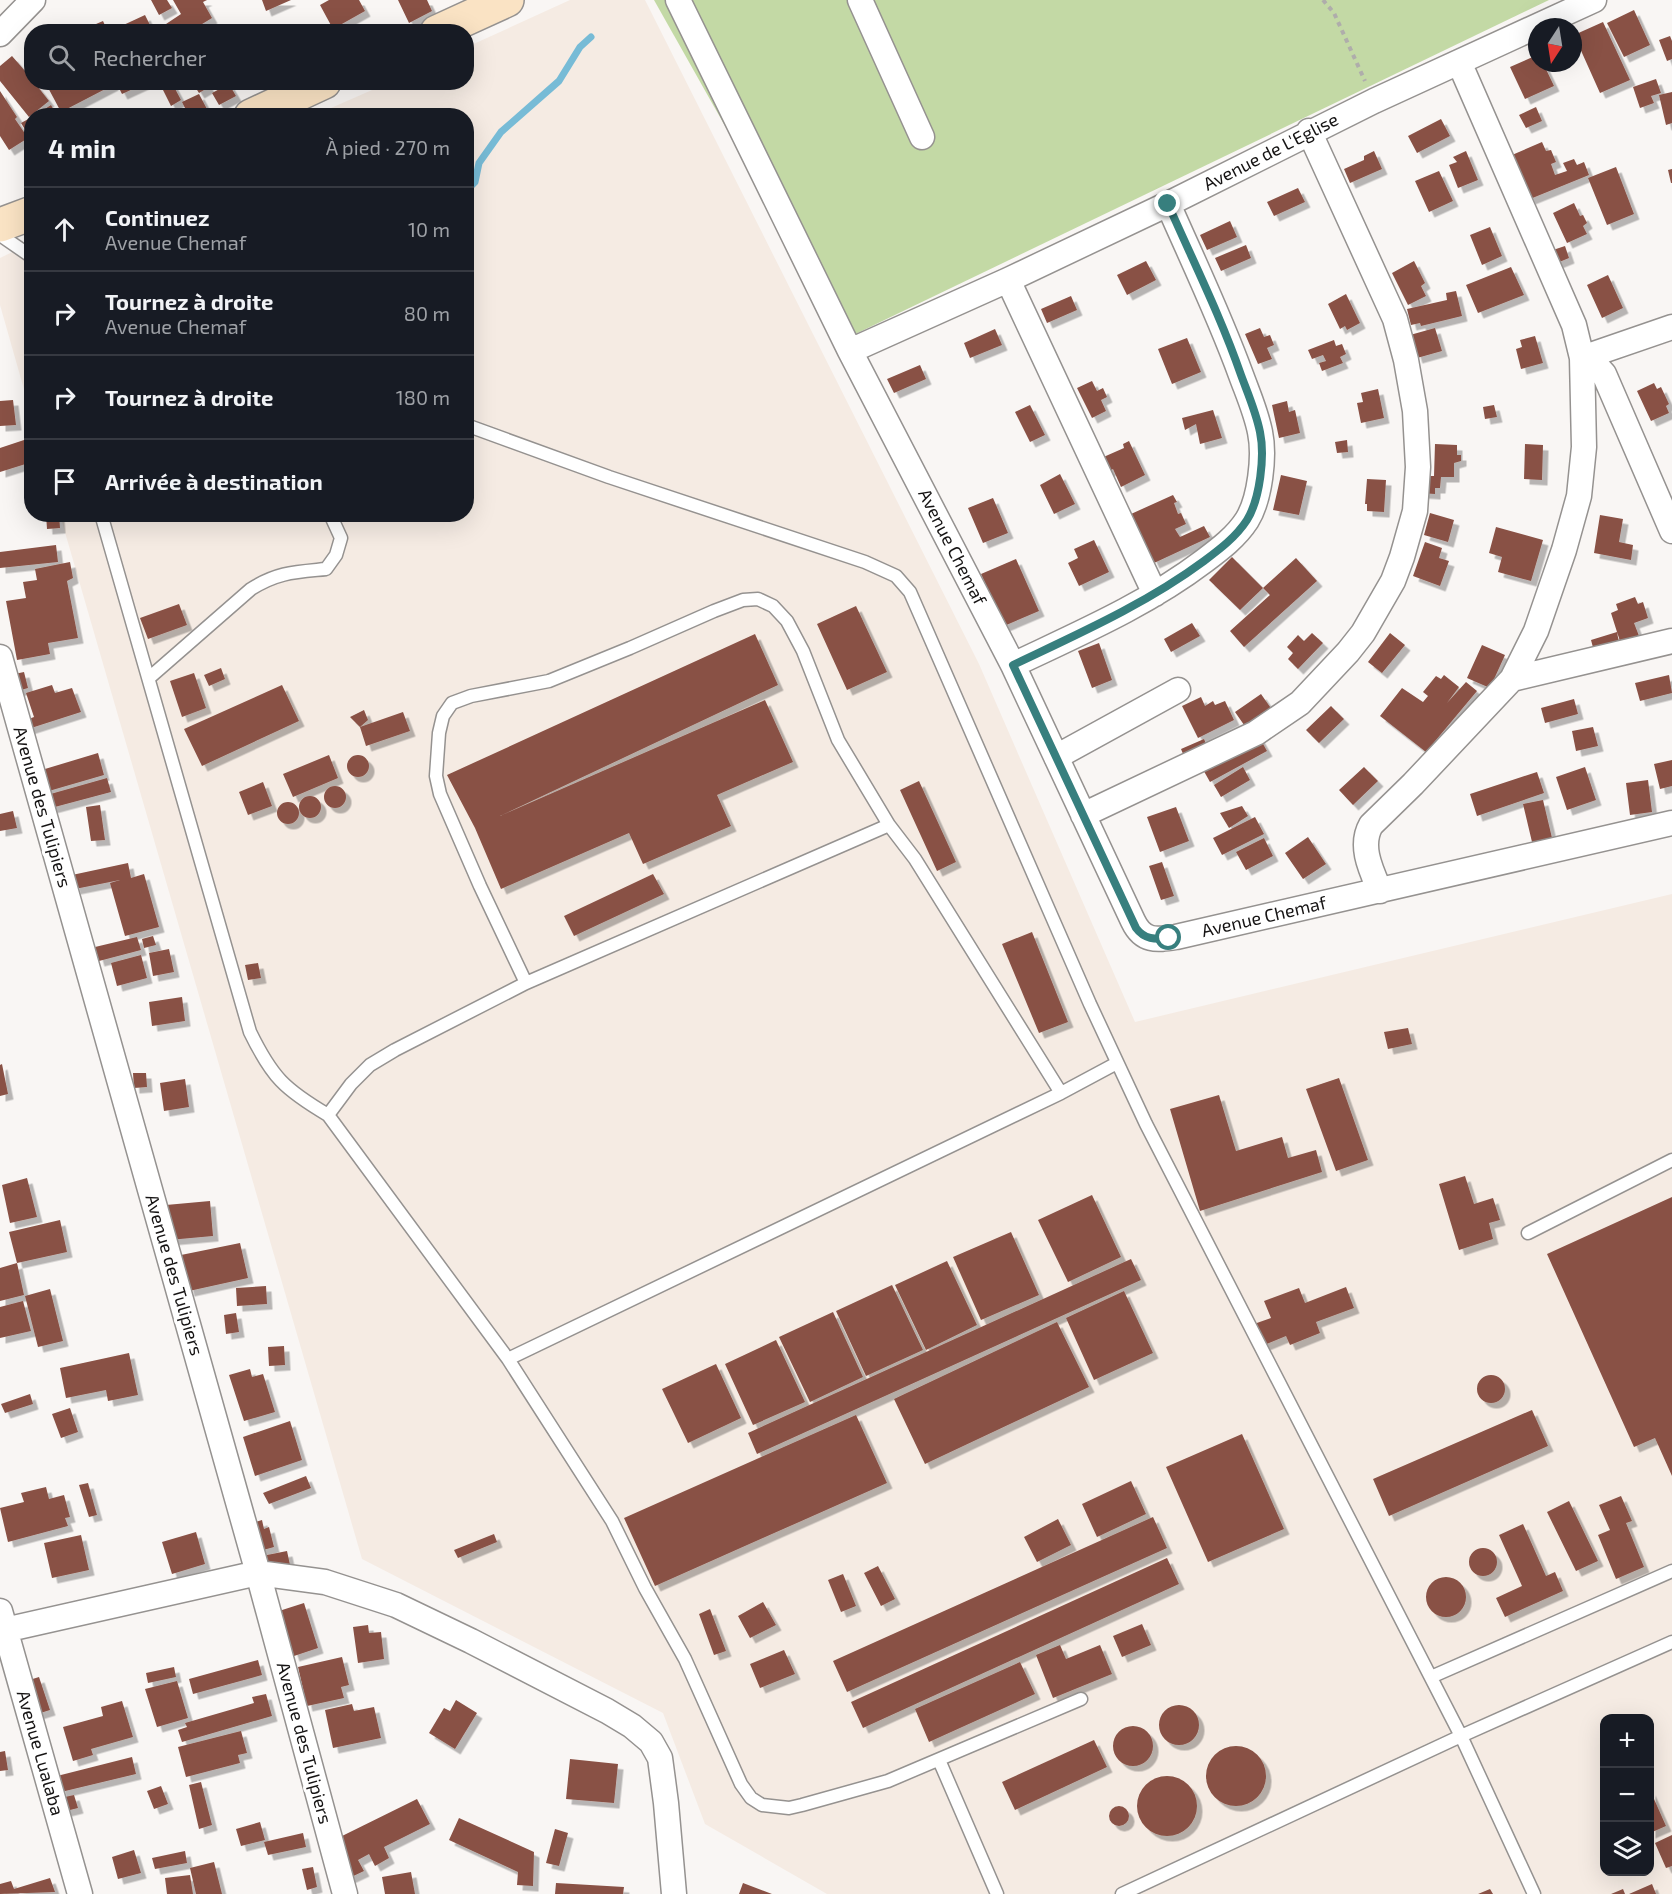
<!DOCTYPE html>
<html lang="fr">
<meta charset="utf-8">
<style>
body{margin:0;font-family:"Exo 2",sans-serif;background:#20242c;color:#f1f3f6}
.controls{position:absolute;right:18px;bottom:18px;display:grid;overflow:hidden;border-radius:12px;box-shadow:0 6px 24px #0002}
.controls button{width:54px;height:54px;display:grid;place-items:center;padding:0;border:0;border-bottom:2px solid #363941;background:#171b24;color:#f1f3f6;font:30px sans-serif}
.compass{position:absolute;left:1528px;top:18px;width:54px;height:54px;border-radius:50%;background:#171b24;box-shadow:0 6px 24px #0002;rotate:192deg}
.stop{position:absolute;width:18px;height:18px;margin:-14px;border:4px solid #377f7e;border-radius:50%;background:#fff}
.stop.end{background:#377f7e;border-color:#fff;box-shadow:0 2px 6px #0008}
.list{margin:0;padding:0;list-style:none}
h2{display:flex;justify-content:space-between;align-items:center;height:78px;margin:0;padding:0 24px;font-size:26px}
h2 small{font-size:20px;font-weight:400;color:#9ea1a6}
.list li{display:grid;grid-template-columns:39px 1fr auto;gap:18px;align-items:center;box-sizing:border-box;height:84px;padding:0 24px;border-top:2px solid #363941}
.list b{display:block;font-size:22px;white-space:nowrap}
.list p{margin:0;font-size:20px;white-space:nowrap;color:#9ea1a6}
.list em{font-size:20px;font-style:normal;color:#9ea1a6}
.icon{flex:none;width:33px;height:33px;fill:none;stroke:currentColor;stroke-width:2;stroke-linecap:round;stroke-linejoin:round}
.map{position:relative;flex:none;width:1672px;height:1894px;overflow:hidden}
.search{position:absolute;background:#171b24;box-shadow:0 6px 24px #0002;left:24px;top:24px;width:450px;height:66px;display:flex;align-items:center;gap:15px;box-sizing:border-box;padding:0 21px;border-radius:24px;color:#9ea1a6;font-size:22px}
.panel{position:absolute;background:#171b24;box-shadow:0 6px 24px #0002;left:24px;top:108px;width:450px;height:414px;border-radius:24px}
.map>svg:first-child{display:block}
.built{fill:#f5ebe3;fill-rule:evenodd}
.green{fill:#c3d9a5}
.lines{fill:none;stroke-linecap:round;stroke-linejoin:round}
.stream{stroke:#77bbd6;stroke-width:7}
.building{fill:#895145;filter:url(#shadow)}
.lane-casing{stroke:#959290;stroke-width:15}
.street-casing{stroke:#959290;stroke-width:27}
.secondary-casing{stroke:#959290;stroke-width:36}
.path{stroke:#afadab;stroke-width:4;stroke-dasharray:4.5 4.5;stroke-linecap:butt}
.lane{stroke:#fff;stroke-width:12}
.street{stroke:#fff;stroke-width:24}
.secondary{stroke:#fae3c4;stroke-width:33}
.route{stroke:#377f7e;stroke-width:8}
.labels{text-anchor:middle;stroke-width:6;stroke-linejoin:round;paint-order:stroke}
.street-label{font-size:18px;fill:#151313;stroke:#fff}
</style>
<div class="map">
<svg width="1672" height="1894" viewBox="0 0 1672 1894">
<defs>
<filter id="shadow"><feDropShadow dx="5.5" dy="5.5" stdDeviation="0" flood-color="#0004"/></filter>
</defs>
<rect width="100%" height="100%" fill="#f9f6f4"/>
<path class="built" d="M570,0H645L979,664L1135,1022L1672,894V1894H827L705,1824L663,1713L362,1559L60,515L466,514V116L315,115L388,83L466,82L467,47ZM1604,1718H1650V1872H1604Z
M31,243V414L0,305V258Z"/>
<path class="green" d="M654,0H1549L845,339Z"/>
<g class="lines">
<path class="stream" d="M466,191L475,182L479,163L501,132L559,81L580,47L591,37"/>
</g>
<path class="building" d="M151,0H167L172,8L159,15Z
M173,0H207L203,2L212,18L189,32H170L166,24L181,14Z
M262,0H291L266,11Z
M329,0H359L365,11L333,29L320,5Z
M398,0H427L432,11L409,23Z
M1634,10L1650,45L1624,57L1607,23Z
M145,15L152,29L146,32H119L117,28Z
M103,21L108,32H91L89,27Z
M1603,22L1630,80L1600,93L1574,35Z
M162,24L166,32H150Z
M1670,36L1672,41V59L1667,61L1659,40Z
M1537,55V63H1543L1554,86L1525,99L1510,67Z
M12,56L32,79V82H34L49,101L29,117L0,81V66Z
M1656,79L1661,93L1651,96L1654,103L1640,108L1633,87Z
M45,82H112L113,85L61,112Z
M116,82H148L122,94Z
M192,82H206L209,87L199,93Z
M172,83L181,100L171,106L162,88Z
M229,84L236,96L219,105L212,93Z
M0,91L17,117L15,119L28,138L9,150L0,136Z
M1672,92V123L1666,125L1659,95Z
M199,94L208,111L199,116H189L182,102Z
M51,105L57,116H34Z
M1536,107L1542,121L1526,128L1519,115Z
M32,117V141L21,123Z
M1441,119L1450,136L1417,153L1408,136Z
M1542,142L1546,151L1551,150L1556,162L1551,164L1555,175L1567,171L1563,163L1574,159L1577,165L1584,162L1589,175L1530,199L1512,155Z
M1374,151L1382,169L1350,183L1344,169L1364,160V156Z
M1466,151L1478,180L1458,188L1449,165L1457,162L1453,157Z
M1616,167L1634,214L1607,225L1588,178Z
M1672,169V183H1671L1668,170Z
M1439,171L1453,201L1429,212L1415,181Z
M1298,188L1305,202L1274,216L1267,202Z
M1574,203L1580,216L1583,215L1587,223L1583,226L1587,234L1567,243L1553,213Z
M1230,221L1237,237L1207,250L1200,235Z
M1490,227L1502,256L1482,265L1470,235Z
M1246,245L1251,258L1221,271L1215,258Z
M1565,246L1569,258L1552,265L1547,252Z
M1146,261L1156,280L1127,295L1117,275Z
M1414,261L1425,283L1421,286L1426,296L1408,305L1392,273Z
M1511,267L1524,295L1478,313L1466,285Z
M1608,275L1623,308L1602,318L1587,285Z
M1456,291L1462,316L1421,326L1420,323L1411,325L1407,309L1447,300L1446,293Z
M1346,294L1360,323L1347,330L1345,326L1340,329L1328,304Z
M1071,296L1077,310L1047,323L1041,309Z
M1260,328L1264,337L1270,335L1274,345L1267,348L1272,359L1258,364L1245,334Z
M1435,328L1442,351L1417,358L1410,335Z
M995,329L1002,345L970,358L964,343Z
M1535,336L1543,363L1521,369L1516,349L1522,347L1520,340Z
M1187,338L1201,372L1172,384L1158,349Z
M1334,340L1336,346L1342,344L1346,354L1340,357L1343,363L1322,371L1319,363L1326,361L1323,355L1312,359L1308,350Z
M920,365L926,379L894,393L887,379Z
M1092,381L1097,391L1103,388L1107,397L1101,400L1106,411L1092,418L1077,388Z
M1654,383L1657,389L1661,387L1669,404L1666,406L1669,413L1651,421L1637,391Z
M1378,389L1384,418L1361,423L1357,403L1363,402L1361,393Z
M13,400L16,425L0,426V401Z
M1287,401L1289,412L1295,410L1300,433L1279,438L1272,405Z
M1030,405L1045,435L1030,442L1015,412Z
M1494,405L1497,417L1485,419L1483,407Z
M1213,410L1222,438L1200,444L1196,424L1185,430L1182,418Z
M24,440L32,462L0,472V448Z
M1347,440L1348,452L1337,453L1335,442Z
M1129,441L1145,475L1121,487L1113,469L1105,473L1099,459L1124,448L1123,444Z
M1435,444L1457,445V455H1461V461L1454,463V477H1441L1440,488H1435V494L1420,493L1421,476H1434Z
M1525,444L1543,445L1542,480L1524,479Z
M1060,474L1075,504L1054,514L1040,485Z
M1281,475L1307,481L1299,515L1273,510Z
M1367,479L1386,480L1384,512L1367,511V504H1365Z
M1173,495L1177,502L1174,503L1178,514L1181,513L1186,524L1175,529L1180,537L1204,526L1210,537L1154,563L1131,514Z
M993,498L1008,533L983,543L968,508Z
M1430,513L1454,520L1448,542L1424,535Z
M46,514H59L60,528L47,529Z
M1600,515L1623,519L1619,542L1633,545L1631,560L1594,553Z
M1496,527L1543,540L1531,581L1498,572L1502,557L1489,553Z
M1094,540L1109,572L1079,586L1068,563L1078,558L1074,549Z
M1425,542L1442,548L1439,558L1449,561L1440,586L1413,576Z
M56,545L58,562L0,568V552Z
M1232,557L1263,588L1240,610L1209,580Z
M1296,558L1317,581L1244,647L1230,631L1270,595L1263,588Z
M1016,559L1039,611L1004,626L981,574Z
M70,562L73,578L67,581L78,638L48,643L50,654L17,660L6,601L26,598L23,582L37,580L35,569Z
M1635,597L1638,604L1643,602L1648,618L1634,623L1639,636L1620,641L1617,632L1620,648L1595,655L1591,640L1617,632L1611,613L1618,610L1616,604Z
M179,604L187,625L148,639L140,618Z
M856,606L887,672L847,690L817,624Z
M1192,623L1200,636L1171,652L1164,639Z
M1312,633L1323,643L1298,669L1288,659L1293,653L1287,647L1298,635L1304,641Z
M1390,633L1405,645L1382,673L1368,662Z
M755,634L778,685L500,816L765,700L793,762L717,795L731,826L643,864L629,833L501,889L475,828L447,775Z
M1099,643L1112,680L1092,688L1078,651Z
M1482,645L1505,655L1490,688L1467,678Z
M221,668L225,679L209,686L204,675Z
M24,672L28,688L14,692L10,675Z
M194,673L206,708L182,717L170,681Z
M1444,675L1459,687L1447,703L1466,682L1477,691L1426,752L1380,716L1402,688L1423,702L1428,696L1423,692L1436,676L1441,679Z
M1669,675L1672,693L1640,701L1635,683Z
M52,685L55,693L72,688L81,712L28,729L26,720L34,717L26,693Z
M282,685L299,721L202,766L184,729Z
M1261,694L1275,714L1249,732L1235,712Z
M1201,697L1205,706L1213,701L1215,705L1225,701L1234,720L1198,738L1182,706Z
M1574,699L1578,714L1545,723L1541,708Z
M1331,706L1344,719L1319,743L1306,730Z
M364,710L368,720L360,727L350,717Z
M403,712L410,731L366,746L360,727Z
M1593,727L1598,746L1576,751L1572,731Z
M1258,735L1267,751L1210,782L1201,766Z
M1204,739L1209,751L1186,761L1181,749Z
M98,753L104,775L42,793L35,772Z
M329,755L338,778L293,797L283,774Z
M347 766a11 11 0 1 1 22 0a11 11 0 1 1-22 0Z
M1672,760V786L1660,789L1654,764Z
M1243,767L1250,780L1221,797L1214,785Z
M1364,767L1378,781L1353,805L1339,790Z
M1585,767L1596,800L1567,810L1556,777Z
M1537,772L1544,793L1477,816L1470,794Z
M107,778L111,792L51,808L47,795Z
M1648,780L1652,812L1630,815L1626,783Z
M919,781L956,862L937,871L900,790Z
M263,782L272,806L248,815L239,792Z
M324 797a11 11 0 1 1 22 0a11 11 0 1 1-22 0Z
M299 807a11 11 0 1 1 22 0a11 11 0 1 1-22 0Z
M1543,800L1552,838L1532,842L1523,804Z
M277 813a11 11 0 1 1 22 0a11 11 0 1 1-22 0Z
M100,805L105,840L91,841L86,807Z
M1242,806L1248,816L1229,828L1220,813Z
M1176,807L1189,841L1160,852L1147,817Z
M13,811L17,828L0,831V814Z
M1255,817L1264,834L1222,855L1213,838Z
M1308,837L1326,864L1303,879L1285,853Z
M1264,838L1273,856L1246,870L1236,852Z
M1162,862L1174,896L1161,900L1149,866Z
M128,863L131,878L144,874L159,927L125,936L110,883L120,880L75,889L72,875Z
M653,874L664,894L574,936L564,916Z
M1032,932L1068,1022L1039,1033L1002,944Z
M153,936L156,945L144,948L142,939Z
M137,937L141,950L99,961L95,947Z
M169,949L174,972L153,976L149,953Z
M141,955L147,978L117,986L111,963Z
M258,963L261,978L248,980L245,965Z
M182,997L185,1021L152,1026L149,1002Z
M1408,1028L1412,1044L1388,1049L1384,1032Z
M2,1064L8,1094L0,1096V1065Z
M133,1073H146L147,1087L134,1088Z
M1339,1078L1368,1160L1336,1171L1306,1089Z
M185,1079L189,1107L164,1111L160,1083Z
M1219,1095L1236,1151L1282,1137L1288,1158L1316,1150L1322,1172L1200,1211L1170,1109Z
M1465,1176L1474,1204L1493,1198L1500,1220L1489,1223L1493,1239L1459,1250L1439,1184Z
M27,1178L37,1217L10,1223L2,1185Z
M1092,1195L1121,1257L1068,1282L1038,1220Z
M1672,1197V1476L1655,1438L1634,1447L1547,1254Z
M210,1201L213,1236L169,1240L166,1205Z
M60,1220L67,1252L17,1263L9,1232Z
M1011,1232L1039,1295L981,1320L953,1257Z
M240,1243L248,1278L189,1291L181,1255Z
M1131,1259L1141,1280L757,1454L748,1433Z
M947,1261L977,1325L926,1350L895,1285Z
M17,1263L24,1295L0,1301V1268Z
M892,1285L923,1350L866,1376L836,1311Z
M266,1286L267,1304L237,1306L236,1288Z
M1346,1287L1354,1308L1316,1322L1320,1333L1290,1345L1286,1336L1262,1346L1254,1324L1271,1318L1264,1301L1299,1288L1305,1303Z
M50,1289L63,1341L38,1347L25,1296Z
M1124,1291L1153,1353L1094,1380L1066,1318Z
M23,1301L31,1331L0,1338V1307Z
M833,1312L863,1377L810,1402L779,1337Z
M236,1313L239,1332L226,1334L224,1315Z
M1057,1322L1089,1387L925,1464L894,1399Z
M776,1340L805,1402L753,1425L725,1364Z
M284,1346L285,1365L269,1366L268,1347Z
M129,1353L138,1395L108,1401L106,1390L66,1398L60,1368Z
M716,1364L741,1418L688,1443L662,1389Z
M250,1369L252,1377L263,1374L275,1412L244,1421L229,1375Z
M1477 1389a14 14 0 1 1 28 0a14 14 0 1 1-28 0Z
M30,1394L33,1404L5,1413L1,1404Z
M70,1408L78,1432L61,1438L52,1414Z
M1532,1410L1548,1446L1389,1516L1373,1479Z
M856,1415L887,1483L655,1586L624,1518Z
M290,1421L302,1460L255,1476L243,1437Z
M1242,1434L1284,1529L1208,1562L1166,1467Z
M306,1476L311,1488L269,1504L263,1493Z
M1131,1481L1146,1514L1097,1537L1082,1504Z
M88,1483L97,1515L89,1517L79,1485Z
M46,1487L49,1499L64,1495L70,1517L65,1518L68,1526L8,1542L0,1508L24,1502L21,1493Z
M1621,1496L1632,1521L1626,1523L1644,1567L1616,1579L1598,1535L1610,1530L1599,1505Z
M1569,1501L1598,1561L1576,1571L1547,1512Z
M1153,1517L1167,1548L847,1692L833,1661Z
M1058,1519L1071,1545L1037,1562L1024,1537Z
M262,1520L264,1529L269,1527L274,1547L256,1552L249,1524Z
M1523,1524L1546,1576L1555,1572L1563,1591L1505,1617L1496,1598L1522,1586L1499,1535Z
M196,1532L205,1564L172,1574L162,1542Z
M494,1534L497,1542L458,1558L454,1550Z
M81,1535L89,1570L52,1578L44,1543Z
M1469 1562a14 14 0 1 1 28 0a14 14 0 1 1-28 0Z
M287,1551L290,1565L265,1570L262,1556Z
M1167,1558L1179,1584L863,1728L851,1702Z
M878,1566L895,1599L881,1606L864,1573Z
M843,1574L856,1606L841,1612L828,1580Z
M1426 1597a20 20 0 1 1 40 0a20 20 0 1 1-40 0Z
M763,1602L776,1625L750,1638L738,1616Z
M304,1603L318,1648L294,1656L279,1611Z
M710,1609L726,1651L714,1655L699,1614Z
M1142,1624L1151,1645L1122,1657L1113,1636Z
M368,1625L369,1633L381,1632L384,1659L358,1663L353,1627Z
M1060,1645L1066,1659L1100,1645L1112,1674L1053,1698L1036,1655Z
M784,1650L795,1674L760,1688L750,1664Z
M342,1657L349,1685L341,1687L344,1698L307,1706L298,1667Z
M258,1660L262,1675L193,1694L189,1679Z
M1020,1662L1035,1694L929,1742L915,1709Z
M174,1667L176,1677L148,1683L146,1673Z
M39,1677L50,1710L34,1715L23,1682Z
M177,1681L188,1718L157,1727L145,1689Z
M266,1694L272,1716L182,1742L178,1730L187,1727L185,1723L254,1703L252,1697Z
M456,1700L477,1713L455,1749L429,1733L444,1708L450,1711Z
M122,1701L133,1737L91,1749L93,1755L73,1761L63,1727L103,1716L101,1707Z
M352,1704L354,1711L374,1707L381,1738L333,1748L325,1710Z
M1159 1725a20 20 0 1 1 40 0a20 20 0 1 1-40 0Z
M1113 1746a20 20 0 1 1 40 0a20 20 0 1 1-40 0Z
M241,1731L247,1753L238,1755L240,1763L186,1777L178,1747Z
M1094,1740L1107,1767L1015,1810L1002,1782Z
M1206 1776a30 30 0 1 1 60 0a30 30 0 1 1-60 0Z
M5,1751L8,1770L0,1771V1752Z
M132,1757L136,1774L61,1792L57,1776Z
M570,1759L618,1764L614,1803L566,1799Z
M1137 1806a30 30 0 1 1 60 0a30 30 0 1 1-60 0Z
M201,1782L212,1825L199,1829L189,1785Z
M161,1786L168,1804L154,1809L147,1791Z
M1650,1790L1666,1826L1650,1833Z
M74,1795L78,1808L66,1811L60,1798Z
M417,1799L430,1824L384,1847L389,1858L375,1866L369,1854L358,1860L364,1871L347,1879L338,1838Z
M1109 1816a10 10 0 1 1 20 0a10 10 0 1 1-20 0Z
M459,1818L534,1852L533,1886L517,1885L518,1872L449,1840Z
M260,1822L265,1840L241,1846L236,1829Z
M555,1829L568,1833L559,1866L546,1863Z
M303,1833L306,1847L268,1855L264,1842Z
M1672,1835V1866L1666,1868L1655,1843Z
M134,1850L141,1873L118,1879L112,1857Z
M185,1851L187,1863L155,1869L152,1858Z
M214,1862L222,1894H196L190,1868Z
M313,1867L317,1887L307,1890L302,1869Z
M411,1872L415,1894H385L382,1877Z
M190,1875L193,1894H167L165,1878Z
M50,1878L55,1892L0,1894V1884L11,1881L14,1889Z
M556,1883L624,1887L623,1894H555Z
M743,1883L772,1894H739Z
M1652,1884L1656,1894H1629Z
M1490,1889L1493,1894H1478Z
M1623,1889L1625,1894H1611Z"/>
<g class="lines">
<g class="lane-casing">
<path id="lane" d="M0,235L32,257
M466,425L609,477L865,562L896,576L910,592L1090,1004L1146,1124L1461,1736L1534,1894
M101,514L250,1032C272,1077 284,1089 328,1115L508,1359L612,1521L645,1588L685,1659L741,1784L751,1798L762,1805L789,1808L802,1805L888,1781L1081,1699
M149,678L251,589C278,572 296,572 326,569L336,555L341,538L330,514
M526,983L480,886L440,794L436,776L439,733L443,716L452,703L471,696L549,681L630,648L714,611L743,600L758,599L773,606L787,621L803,651L838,740L889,825
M328,1115L351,1084L370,1065L395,1050L526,983L889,825L915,859L1061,1093
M1528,1233L1672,1160
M508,1359L1061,1093L1117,1063
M1431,1677L1672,1571
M939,1760L997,1894
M1122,1894L1461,1736L1672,1642"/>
</g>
<g class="street-casing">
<path id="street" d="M678,0L850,351L1013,665L1133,921C1143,942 1156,940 1176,937L1672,823
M860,0L922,137
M0,34L33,0
M1008,280L1155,594
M850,351L1008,280L1168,204L1374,101L1594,0
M1582,358L1595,364L1604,374L1672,531
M1582,358L1672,327
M0,657L258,1573L345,1894
M1013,665C1078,634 1146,605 1204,561C1220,549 1236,537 1247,520C1260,499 1265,456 1260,432C1256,412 1248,394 1241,375C1220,317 1193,261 1168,204
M1512,679L1672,641
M1056,757L1178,690
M1083,815L1256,733L1300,703L1348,652L1363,633L1393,581L1402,557L1415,511L1418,467L1415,411L1406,360L1395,319L1309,131
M1380,891C1371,870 1359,846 1371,825L1413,784L1512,679L1536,631L1564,550L1579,496L1584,447L1582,358L1574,325L1459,62
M0,1611L80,1894
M0,1631L258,1573L325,1582L396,1605L471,1641L607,1711L632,1726L651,1742L660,1758L666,1803L674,1894"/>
</g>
<g class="secondary-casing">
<path id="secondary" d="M437,32L507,0
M251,116L324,82
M0,225L32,213"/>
</g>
<path class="path" d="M1323,0L1334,13L1365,81"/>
<use href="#lane" class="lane"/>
<use href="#street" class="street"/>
<use href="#secondary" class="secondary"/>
</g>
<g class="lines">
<path class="route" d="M1168,204C1193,261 1221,317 1241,375C1248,394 1256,412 1260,432C1265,456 1260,499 1247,520C1236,537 1220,549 1204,561C1146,604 1078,634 1013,665L1136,928C1144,939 1155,940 1169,938"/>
</g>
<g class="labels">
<g class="street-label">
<text transform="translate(1271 152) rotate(-27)" y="6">Avenue de L'Eglise</text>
<text transform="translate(952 547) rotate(63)" y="6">Avenue Chemaf</text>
<text transform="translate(42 807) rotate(74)" y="6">Avenue des Tulipiers</text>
<text transform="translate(1264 917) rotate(-13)" y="6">Avenue Chemaf</text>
<text transform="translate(174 1275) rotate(74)" y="6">Avenue des Tulipiers</text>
<text transform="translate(304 1743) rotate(75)" y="6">Avenue des Tulipiers</text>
<text transform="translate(40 1753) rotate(74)" y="6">Avenue Lualaba</text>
</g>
</g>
</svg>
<div class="controls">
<button>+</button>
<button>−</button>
<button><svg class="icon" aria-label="layers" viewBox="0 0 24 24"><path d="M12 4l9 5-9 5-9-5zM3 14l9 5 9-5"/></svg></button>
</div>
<svg class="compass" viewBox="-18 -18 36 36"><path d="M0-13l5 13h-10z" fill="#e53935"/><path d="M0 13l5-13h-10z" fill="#9ea1a6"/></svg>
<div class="stop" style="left:1169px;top:938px"></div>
<div class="stop end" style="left:1168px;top:204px"></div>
<div class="search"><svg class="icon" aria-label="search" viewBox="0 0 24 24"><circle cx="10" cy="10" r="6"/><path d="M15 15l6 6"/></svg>Rechercher</div>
<section class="panel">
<h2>4 min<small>À pied · 270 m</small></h2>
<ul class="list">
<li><svg class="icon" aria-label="ahead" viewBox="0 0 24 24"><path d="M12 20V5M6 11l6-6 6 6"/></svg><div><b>Continuez</b><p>Avenue Chemaf</p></div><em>10 m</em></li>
<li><svg class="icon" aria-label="right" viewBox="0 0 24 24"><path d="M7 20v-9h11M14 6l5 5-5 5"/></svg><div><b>Tournez à droite</b><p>Avenue Chemaf</p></div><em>80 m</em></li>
<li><svg class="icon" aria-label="right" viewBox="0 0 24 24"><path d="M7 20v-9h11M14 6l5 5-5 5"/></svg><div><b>Tournez à droite</b></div><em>180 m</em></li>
<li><svg class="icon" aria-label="arrive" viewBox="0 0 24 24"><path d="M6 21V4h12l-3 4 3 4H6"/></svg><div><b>Arrivée à destination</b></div></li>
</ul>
</section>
</div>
